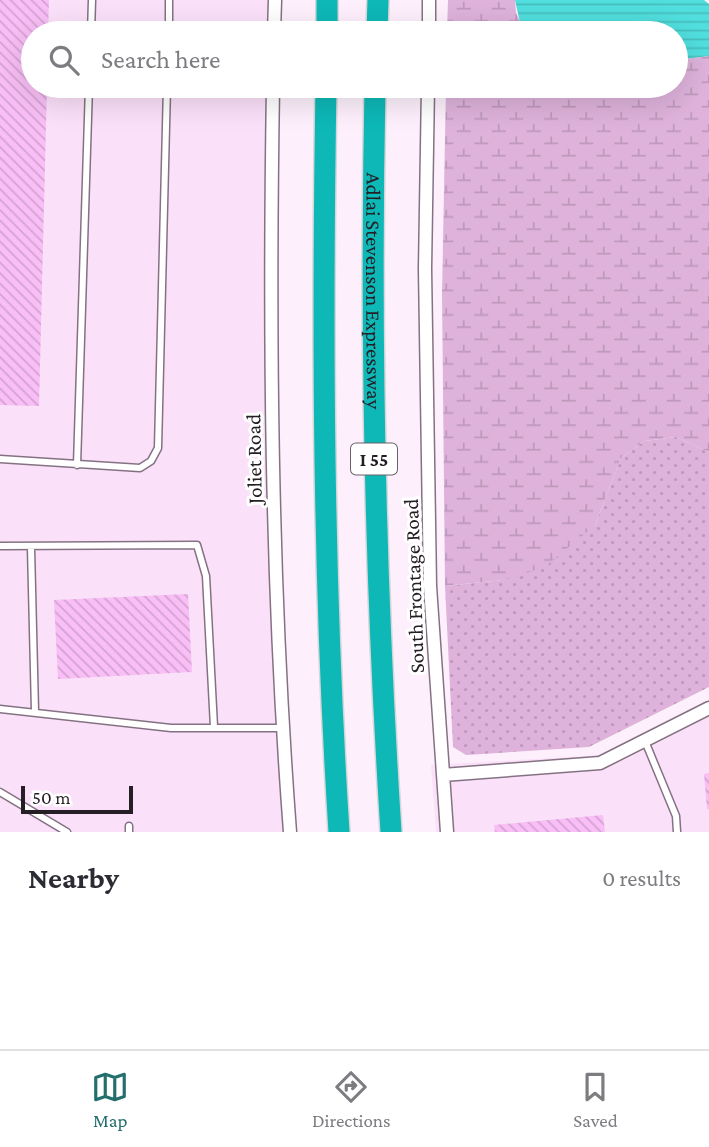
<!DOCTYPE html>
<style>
body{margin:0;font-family:"Crimson Pro",serif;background:#f7f7f7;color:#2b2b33}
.scale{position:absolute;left:21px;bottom:18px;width:112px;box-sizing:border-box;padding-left:7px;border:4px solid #251e25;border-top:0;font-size:19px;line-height:24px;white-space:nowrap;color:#251e25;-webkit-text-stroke:5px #fff;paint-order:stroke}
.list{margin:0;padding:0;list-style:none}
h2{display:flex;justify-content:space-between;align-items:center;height:91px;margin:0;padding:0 28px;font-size:30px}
h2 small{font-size:23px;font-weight:400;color:#7c7c81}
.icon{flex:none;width:38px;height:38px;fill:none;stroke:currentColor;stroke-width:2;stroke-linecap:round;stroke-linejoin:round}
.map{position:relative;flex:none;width:709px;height:832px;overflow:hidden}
.search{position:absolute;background:#fff;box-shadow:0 7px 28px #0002;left:21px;right:21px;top:21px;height:77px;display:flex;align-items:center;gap:18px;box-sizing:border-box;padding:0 24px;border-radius:38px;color:#7c7c81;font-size:26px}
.sheet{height:217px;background:#fff}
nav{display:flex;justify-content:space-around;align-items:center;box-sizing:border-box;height:98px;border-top:2px solid #e1e1e2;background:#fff;font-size:19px;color:#7c7c81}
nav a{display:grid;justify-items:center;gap:4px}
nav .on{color:#236f6e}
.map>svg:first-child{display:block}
.built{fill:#fbe0f9}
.grass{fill:url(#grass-dots)}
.wetland{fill:url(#wetland-marsh)}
.water{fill:url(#water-rules)}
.building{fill:url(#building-back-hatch)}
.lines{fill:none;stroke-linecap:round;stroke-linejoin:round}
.service-casing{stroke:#847283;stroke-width:9}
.minor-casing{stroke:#847283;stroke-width:15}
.motorway-casing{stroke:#d8d6d8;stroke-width:24}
.service{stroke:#fff;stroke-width:6}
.minor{stroke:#fff;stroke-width:12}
.motorway{stroke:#0db8b7;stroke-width:21}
.labels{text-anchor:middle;stroke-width:6;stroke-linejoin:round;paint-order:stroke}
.shield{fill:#fff;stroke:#666266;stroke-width:2}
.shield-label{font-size:19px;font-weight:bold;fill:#251e25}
.street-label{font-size:21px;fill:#251e25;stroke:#fff}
</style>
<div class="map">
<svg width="709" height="832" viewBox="0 0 709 832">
<defs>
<pattern id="grass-dots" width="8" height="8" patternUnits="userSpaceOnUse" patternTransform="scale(1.75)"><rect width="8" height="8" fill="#deb2db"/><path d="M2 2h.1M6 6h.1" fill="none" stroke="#be99bc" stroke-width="1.8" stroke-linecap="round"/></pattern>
<pattern id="wetland-marsh" width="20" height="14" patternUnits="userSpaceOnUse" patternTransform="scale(1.75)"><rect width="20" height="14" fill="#deb2db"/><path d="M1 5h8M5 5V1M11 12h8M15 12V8" fill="none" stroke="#be99bc"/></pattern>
<pattern id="water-rules" width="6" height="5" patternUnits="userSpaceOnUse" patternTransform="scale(1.75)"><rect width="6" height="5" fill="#50dfde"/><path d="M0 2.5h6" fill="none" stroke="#46bfbe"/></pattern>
<pattern id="building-back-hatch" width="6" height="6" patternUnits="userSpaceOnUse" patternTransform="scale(1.75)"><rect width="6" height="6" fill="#f8bef5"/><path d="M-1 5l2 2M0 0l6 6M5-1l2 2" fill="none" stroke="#d4a3d2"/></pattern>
</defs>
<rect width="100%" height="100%" fill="#fdf0fc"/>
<path class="built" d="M0,0H279V33H33V86H279L277,735L284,832H0Z
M709,701V832H436L431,765L603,755Z"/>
<path class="grass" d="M676,437L709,452V687L589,747L466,755L453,747L445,586L503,580L595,525L621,458L644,441Z"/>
<path class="wetland" d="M448,0H515L516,13L524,30L532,33H447Z
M709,56V452L676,437L644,441L621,458L595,525L545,567L503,580L445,586L442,294L446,86H676V60Z"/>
<path class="water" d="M515,0H704L709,4V56L676,60V33H532L521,27Z"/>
<path class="building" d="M0,0H49L48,33H33V86H47L39,406L0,405Z
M188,594L192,672L58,679L54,600Z
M709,773V809H707L704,774Z
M603,815L605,832H495L494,825Z"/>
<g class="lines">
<g class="service-casing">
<path id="service" d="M91,33L92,0
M169,33V0
M0,459L140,468L151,461L158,448L167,86
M77,465L89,86
M0,546L197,545L206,576L214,727
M31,548L35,711
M0,709L171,728H283
M645,741L676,816L677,832
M0,792L67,832
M129,826V832"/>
</g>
<g class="minor-casing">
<path id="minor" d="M274,33L275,0
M429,33V0
M273,86C269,334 271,584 290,832
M428,86L425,269L430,586L447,832
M443,775L600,763L709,708"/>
</g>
<g class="motorway-casing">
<g id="motorway">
<path d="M327,33V0"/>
<path d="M377,33L378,0"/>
<path d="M326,86C322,335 323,583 339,832"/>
<path id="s1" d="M375,86C370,335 375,583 391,832"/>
</g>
</g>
<use href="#service" class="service"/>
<use href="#minor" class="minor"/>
<use href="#motorway" class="motorway"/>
</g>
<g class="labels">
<rect class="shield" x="351" y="443.5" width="46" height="31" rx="5"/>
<g class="shield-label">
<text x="374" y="466">I 55</text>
</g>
<g class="street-label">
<text dy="7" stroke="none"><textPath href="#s1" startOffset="205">Adlai Stevenson Expressway</textPath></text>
<text transform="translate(254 459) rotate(-91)" y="7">Joliet Road</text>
<text transform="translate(414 586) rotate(-92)" y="7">South Frontage Road</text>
</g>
</g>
</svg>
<div class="scale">50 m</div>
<div class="search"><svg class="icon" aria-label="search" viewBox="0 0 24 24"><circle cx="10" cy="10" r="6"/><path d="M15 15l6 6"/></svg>Search here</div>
</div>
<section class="sheet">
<h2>Nearby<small>0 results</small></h2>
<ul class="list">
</ul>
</section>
<nav>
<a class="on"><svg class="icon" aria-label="map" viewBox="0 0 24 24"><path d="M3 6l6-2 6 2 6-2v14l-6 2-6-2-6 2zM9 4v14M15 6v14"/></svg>Map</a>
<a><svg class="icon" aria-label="directions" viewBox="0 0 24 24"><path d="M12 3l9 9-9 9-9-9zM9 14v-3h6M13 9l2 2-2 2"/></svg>Directions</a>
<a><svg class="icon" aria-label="saved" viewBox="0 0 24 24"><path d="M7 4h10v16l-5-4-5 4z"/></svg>Saved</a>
</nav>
